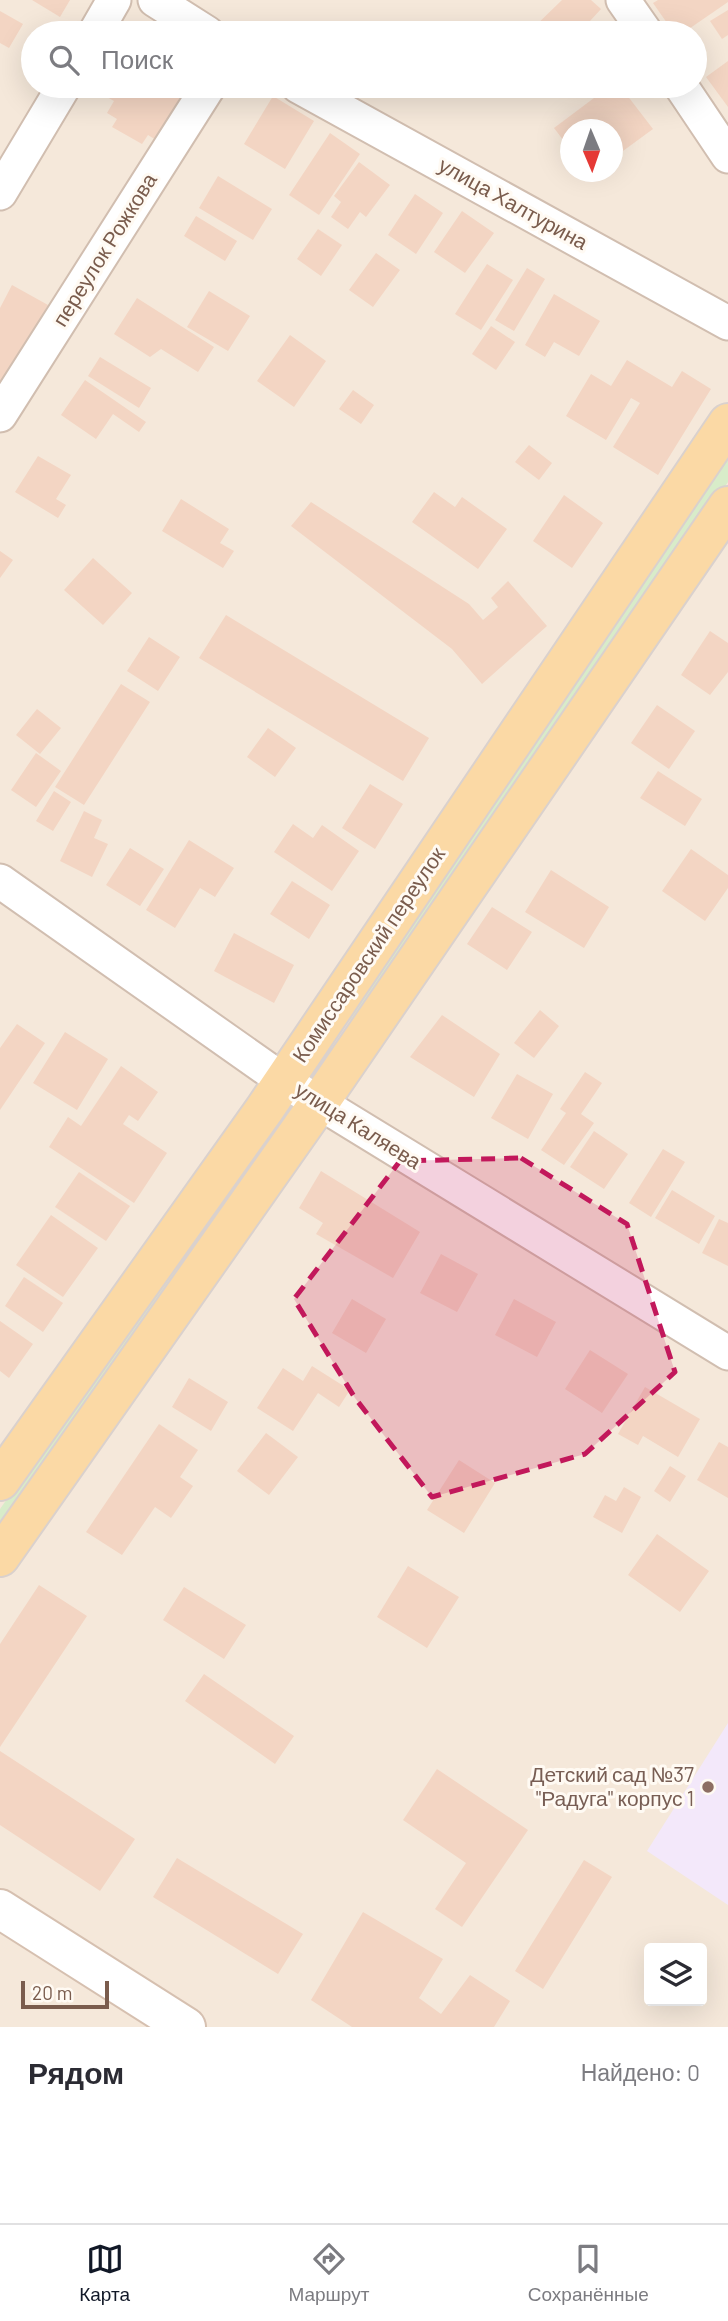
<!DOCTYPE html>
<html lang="ru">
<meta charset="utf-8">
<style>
body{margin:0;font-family:Barlow,sans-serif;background:#f7f7f7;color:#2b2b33}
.controls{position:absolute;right:21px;bottom:21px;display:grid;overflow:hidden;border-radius:7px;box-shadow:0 7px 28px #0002}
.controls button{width:63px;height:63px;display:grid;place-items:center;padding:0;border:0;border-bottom:2px solid #e1e1e2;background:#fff;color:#2b2b33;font:35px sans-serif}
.compass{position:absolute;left:560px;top:119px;width:63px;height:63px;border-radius:50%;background:#fff;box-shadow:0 7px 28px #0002;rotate:178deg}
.scale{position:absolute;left:21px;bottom:18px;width:88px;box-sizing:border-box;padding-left:7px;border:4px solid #7a5c4d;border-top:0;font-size:19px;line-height:24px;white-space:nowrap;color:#7a5c4d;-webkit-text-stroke:5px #fffaf3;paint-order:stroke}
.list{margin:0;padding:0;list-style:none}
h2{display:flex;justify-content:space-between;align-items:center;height:91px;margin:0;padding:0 28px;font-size:30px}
h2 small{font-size:23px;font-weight:400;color:#7c7c81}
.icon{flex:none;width:38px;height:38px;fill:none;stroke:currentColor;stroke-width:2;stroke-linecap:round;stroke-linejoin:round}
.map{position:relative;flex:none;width:728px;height:2027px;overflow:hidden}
.search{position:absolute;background:#fff;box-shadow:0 7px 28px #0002;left:21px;right:21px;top:21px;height:77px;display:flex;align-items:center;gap:18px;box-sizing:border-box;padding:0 24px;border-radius:38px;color:#7c7c81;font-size:26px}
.sheet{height:196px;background:#fff}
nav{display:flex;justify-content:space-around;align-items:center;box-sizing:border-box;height:98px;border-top:2px solid #e1e1e2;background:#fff;font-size:19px;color:#7c7c81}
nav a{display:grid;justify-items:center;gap:4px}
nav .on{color:#111827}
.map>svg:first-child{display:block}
.residential{fill:#f5e8da;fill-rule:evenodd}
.education{fill:#f3e8fa}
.green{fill:#d8ecc9}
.building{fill:#f3d5c3}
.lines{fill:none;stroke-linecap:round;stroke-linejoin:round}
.street-casing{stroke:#d1beb0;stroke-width:37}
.secondary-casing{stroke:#d6c0b0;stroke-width:42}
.primary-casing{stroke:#dad1cd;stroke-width:42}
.street{stroke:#fff;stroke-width:33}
.secondary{stroke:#fff;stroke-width:38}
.primary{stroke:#fbd9a5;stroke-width:38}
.marked{fill:#c2185b;fill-opacity:0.2;stroke:#c2185b;stroke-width:5;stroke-dasharray:14 9;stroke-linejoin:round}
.education-dot{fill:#8d6e63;stroke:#fffaf3;stroke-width:2.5}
.labels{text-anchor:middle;stroke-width:6;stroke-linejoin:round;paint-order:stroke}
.street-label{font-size:21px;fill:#7a5c4d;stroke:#fffaf3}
.education-label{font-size:21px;fill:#785e54;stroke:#fffaf3;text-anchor:end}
</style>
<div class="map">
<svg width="728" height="2027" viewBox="0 0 728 2027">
<rect width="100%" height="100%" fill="#fdf6ec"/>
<path class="residential" d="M0,0H728V2027H0ZM33,33H695V86H33ZM570,130H612V172H570ZM649,1948H702V2001H649Z"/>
<path class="education" d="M728,1723V1905L647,1851Z"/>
<path class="green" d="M728,455V482L354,1023L342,1014Z
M262,1137L272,1144L0,1531V1509Z"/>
<path class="building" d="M32,0H70L60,17Z
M562,0H591L601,9L579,33H528Z
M658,0H728V2L683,33H674L653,3Z
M728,10V35L722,39L710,21Z
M0,11L23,24L9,48L0,43Z
M728,61V107L706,77Z
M111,86H186L169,117L174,119L161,143L148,135L142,144L112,127L117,119L107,113L114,101L105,96Z
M610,86H620L653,129L612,159V130H570V149L554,128Z
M273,96L314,121L285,169L244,144Z
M330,133L360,154L319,215L289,195Z
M359,162L390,185L366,217L360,212L348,229L331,217L341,202L334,196Z
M218,176L272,209L253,240L199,208Z
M415,194L443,213L416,254L388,235Z
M462,211L494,233L465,273L434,252Z
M196,216L237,241L225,261L184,236Z
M318,229L342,245L321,276L297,259Z
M376,253L400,270L373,307L349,290Z
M487,264L513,280L481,330L455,314Z
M527,268L545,279L514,331L495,320Z
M12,285L48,305L0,393V308Z
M209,291L250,316L228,351L187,327Z
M554,294L600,321L579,356L554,342L545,357L525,345Z
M137,298L214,347L198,372L161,349L150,357L114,334Z
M491,326L515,342L496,370L472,354Z
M290,335L326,361L294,407L257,381Z
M100,357L151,388L139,408L88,376Z
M627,360L672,387L682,371L711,389L658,475L613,447L640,403L631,398L606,440L566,416L591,374L611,386Z
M85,380L146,422L139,432L113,414L96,439L61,415Z
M353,390L374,405L361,424L339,409Z
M529,445L552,463L539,480L515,462Z
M38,456L71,475L56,499L66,505L58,518L15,492Z
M434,492L455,507L462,497L507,529L478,569L412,522Z
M564,495L603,523L572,568L533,541Z
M181,499L229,529L220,543L234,551L223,568L162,531Z
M311,502L469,604L483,620L498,607L491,598L508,581L547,626L482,684L452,649L291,526Z
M0,551L13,560L0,578Z
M93,558L132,593L103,625L64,590Z
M226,615L429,738L403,781L199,658Z
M710,631L728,643V672L710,695L681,675Z
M149,637L180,657L158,691L127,671Z
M121,684L150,702L84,805L55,787Z
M657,705L695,731L669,769L631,743Z
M37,709L61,728L40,754L16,735Z
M268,728L296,748L275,777L247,757Z
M36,753L61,771L36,807L11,790Z
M658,771L702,799L685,826L640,798Z
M370,784L403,804L375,849L342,828Z
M54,791L71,802L53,831L36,821Z
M84,811L102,820L94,838L108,844L92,877L60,861Z
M293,824L313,838L322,825L359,851L332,891L274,852Z
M189,840L234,868L215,897L200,888L175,928L146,910Z
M130,848L164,869L140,906L106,885Z
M691,849L728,875V888L705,921L662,891Z
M551,870L609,907L584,948L525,912Z
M292,881L330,905L309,939L270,914Z
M492,907L532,932L507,970L467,944Z
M234,933L294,965L274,1003L214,971Z
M540,1010L559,1026L534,1058L514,1043Z
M442,1015L500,1054L474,1097L410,1057Z
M17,1024L45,1043L0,1110V1048Z
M65,1032L108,1059L77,1110L33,1083Z
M121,1066L158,1092L138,1121L129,1115L123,1124L167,1153L134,1203L49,1147L68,1117L81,1126Z
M585,1072L602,1083L581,1114L594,1123L564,1165L541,1150L566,1113L560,1109Z
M517,1074L553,1094L528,1139L491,1118Z
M594,1131L628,1154L604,1189L570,1167Z
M663,1149L685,1162L651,1217L629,1203Z
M321,1171L420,1232L393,1278L316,1234L323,1223L299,1208Z
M79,1172L130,1206L106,1241L55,1207Z
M672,1190L715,1216L699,1244L655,1218Z
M51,1215L98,1248L63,1297L16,1265Z
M719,1219L728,1223V1266L702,1253Z
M441,1254L478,1274L457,1312L420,1293Z
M24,1277L63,1303L43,1332L5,1306Z
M352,1299L386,1319L366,1353L332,1333Z
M514,1299L556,1322L537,1357L495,1335Z
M0,1321L33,1344L9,1378L0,1371Z
M590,1350L628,1374L602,1413L565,1389Z
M312,1366L350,1390L339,1407L318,1393L293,1431L257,1408L283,1368L303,1381Z
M189,1378L228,1402L211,1431L172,1407Z
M645,1387L700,1419L678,1457L643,1436L638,1445L618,1434Z
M159,1424L198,1450L180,1477L193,1486L171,1518L155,1507L122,1555L86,1532Z
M266,1433L298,1457L269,1495L237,1471Z
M719,1442L728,1447V1498L697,1480Z
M459,1460L495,1483L464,1533L427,1510Z
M670,1466L686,1476L670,1502L654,1491Z
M624,1487L641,1497L622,1533L593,1517L605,1495L616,1501Z
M657,1534L709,1571L680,1612L628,1575Z
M408,1566L459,1597L427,1648L377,1617Z
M39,1585L87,1616L0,1747V1644Z
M184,1587L246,1625L224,1659L163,1620Z
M204,1674L294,1736L275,1764L185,1701Z
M0,1751L135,1839L100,1891L0,1825Z
M437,1769L528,1830L462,1927L435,1909L466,1863L403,1820Z
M177,1858L303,1934L278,1974L153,1897Z
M584,1860L612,1877L543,1989L515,1971Z
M363,1912L443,1959L419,1998L441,2014L470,1975L510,2001L494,2027H352L311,2000Z"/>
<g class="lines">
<g class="street-casing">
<path id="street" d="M155,0L207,33
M623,0L646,33
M95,33L114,0
M298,86L728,323
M681,86L728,156
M0,193L64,86
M0,415L209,86
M0,881L284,1081L728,1353"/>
</g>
<g class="secondary-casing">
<path id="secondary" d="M0,1909L186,2027"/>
</g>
<g class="primary-casing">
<path id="primary" d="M0,1481L264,1110L728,423
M0,1557L319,1103L728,506"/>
</g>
<use href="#street" class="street"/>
<use href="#secondary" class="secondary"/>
<use href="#primary" class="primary"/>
</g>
<path class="marked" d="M521,1158L627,1224L675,1372L585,1454L432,1497L355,1398L294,1299L400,1161Z"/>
<circle class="education-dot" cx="708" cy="1787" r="7"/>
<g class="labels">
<g class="street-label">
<text transform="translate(513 204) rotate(29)" y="7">улица Халтурина</text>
<text transform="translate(105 250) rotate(-58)" y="7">переулок Рожкова</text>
<text transform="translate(369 955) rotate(-56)" y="7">Комиссаровский переулок</text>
<text transform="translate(358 1126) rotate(32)" y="7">улица Каляева</text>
</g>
<g class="education-label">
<text x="694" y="1782">Детский сад №37<tspan x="694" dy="24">"Радуга" корпус 1</tspan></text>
</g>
</g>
</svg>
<div class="controls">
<button><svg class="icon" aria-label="layers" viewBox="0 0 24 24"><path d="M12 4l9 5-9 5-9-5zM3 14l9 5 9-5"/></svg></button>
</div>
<svg class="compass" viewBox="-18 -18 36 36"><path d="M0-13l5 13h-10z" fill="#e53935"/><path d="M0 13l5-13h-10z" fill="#7c7c81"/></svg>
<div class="scale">20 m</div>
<div class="search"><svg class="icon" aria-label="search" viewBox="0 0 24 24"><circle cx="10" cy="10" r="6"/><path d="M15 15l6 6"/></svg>Поиск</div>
</div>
<section class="sheet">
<h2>Рядом<small>Найдено: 0</small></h2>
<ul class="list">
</ul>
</section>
<nav>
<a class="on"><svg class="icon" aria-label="map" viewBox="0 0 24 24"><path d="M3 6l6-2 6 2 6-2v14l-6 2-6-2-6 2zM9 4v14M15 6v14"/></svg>Карта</a>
<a><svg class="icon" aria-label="directions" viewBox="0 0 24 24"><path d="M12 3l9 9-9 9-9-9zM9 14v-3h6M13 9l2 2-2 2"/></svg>Маршрут</a>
<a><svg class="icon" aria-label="saved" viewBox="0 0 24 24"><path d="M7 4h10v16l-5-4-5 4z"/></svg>Сохранённые</a>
</nav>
